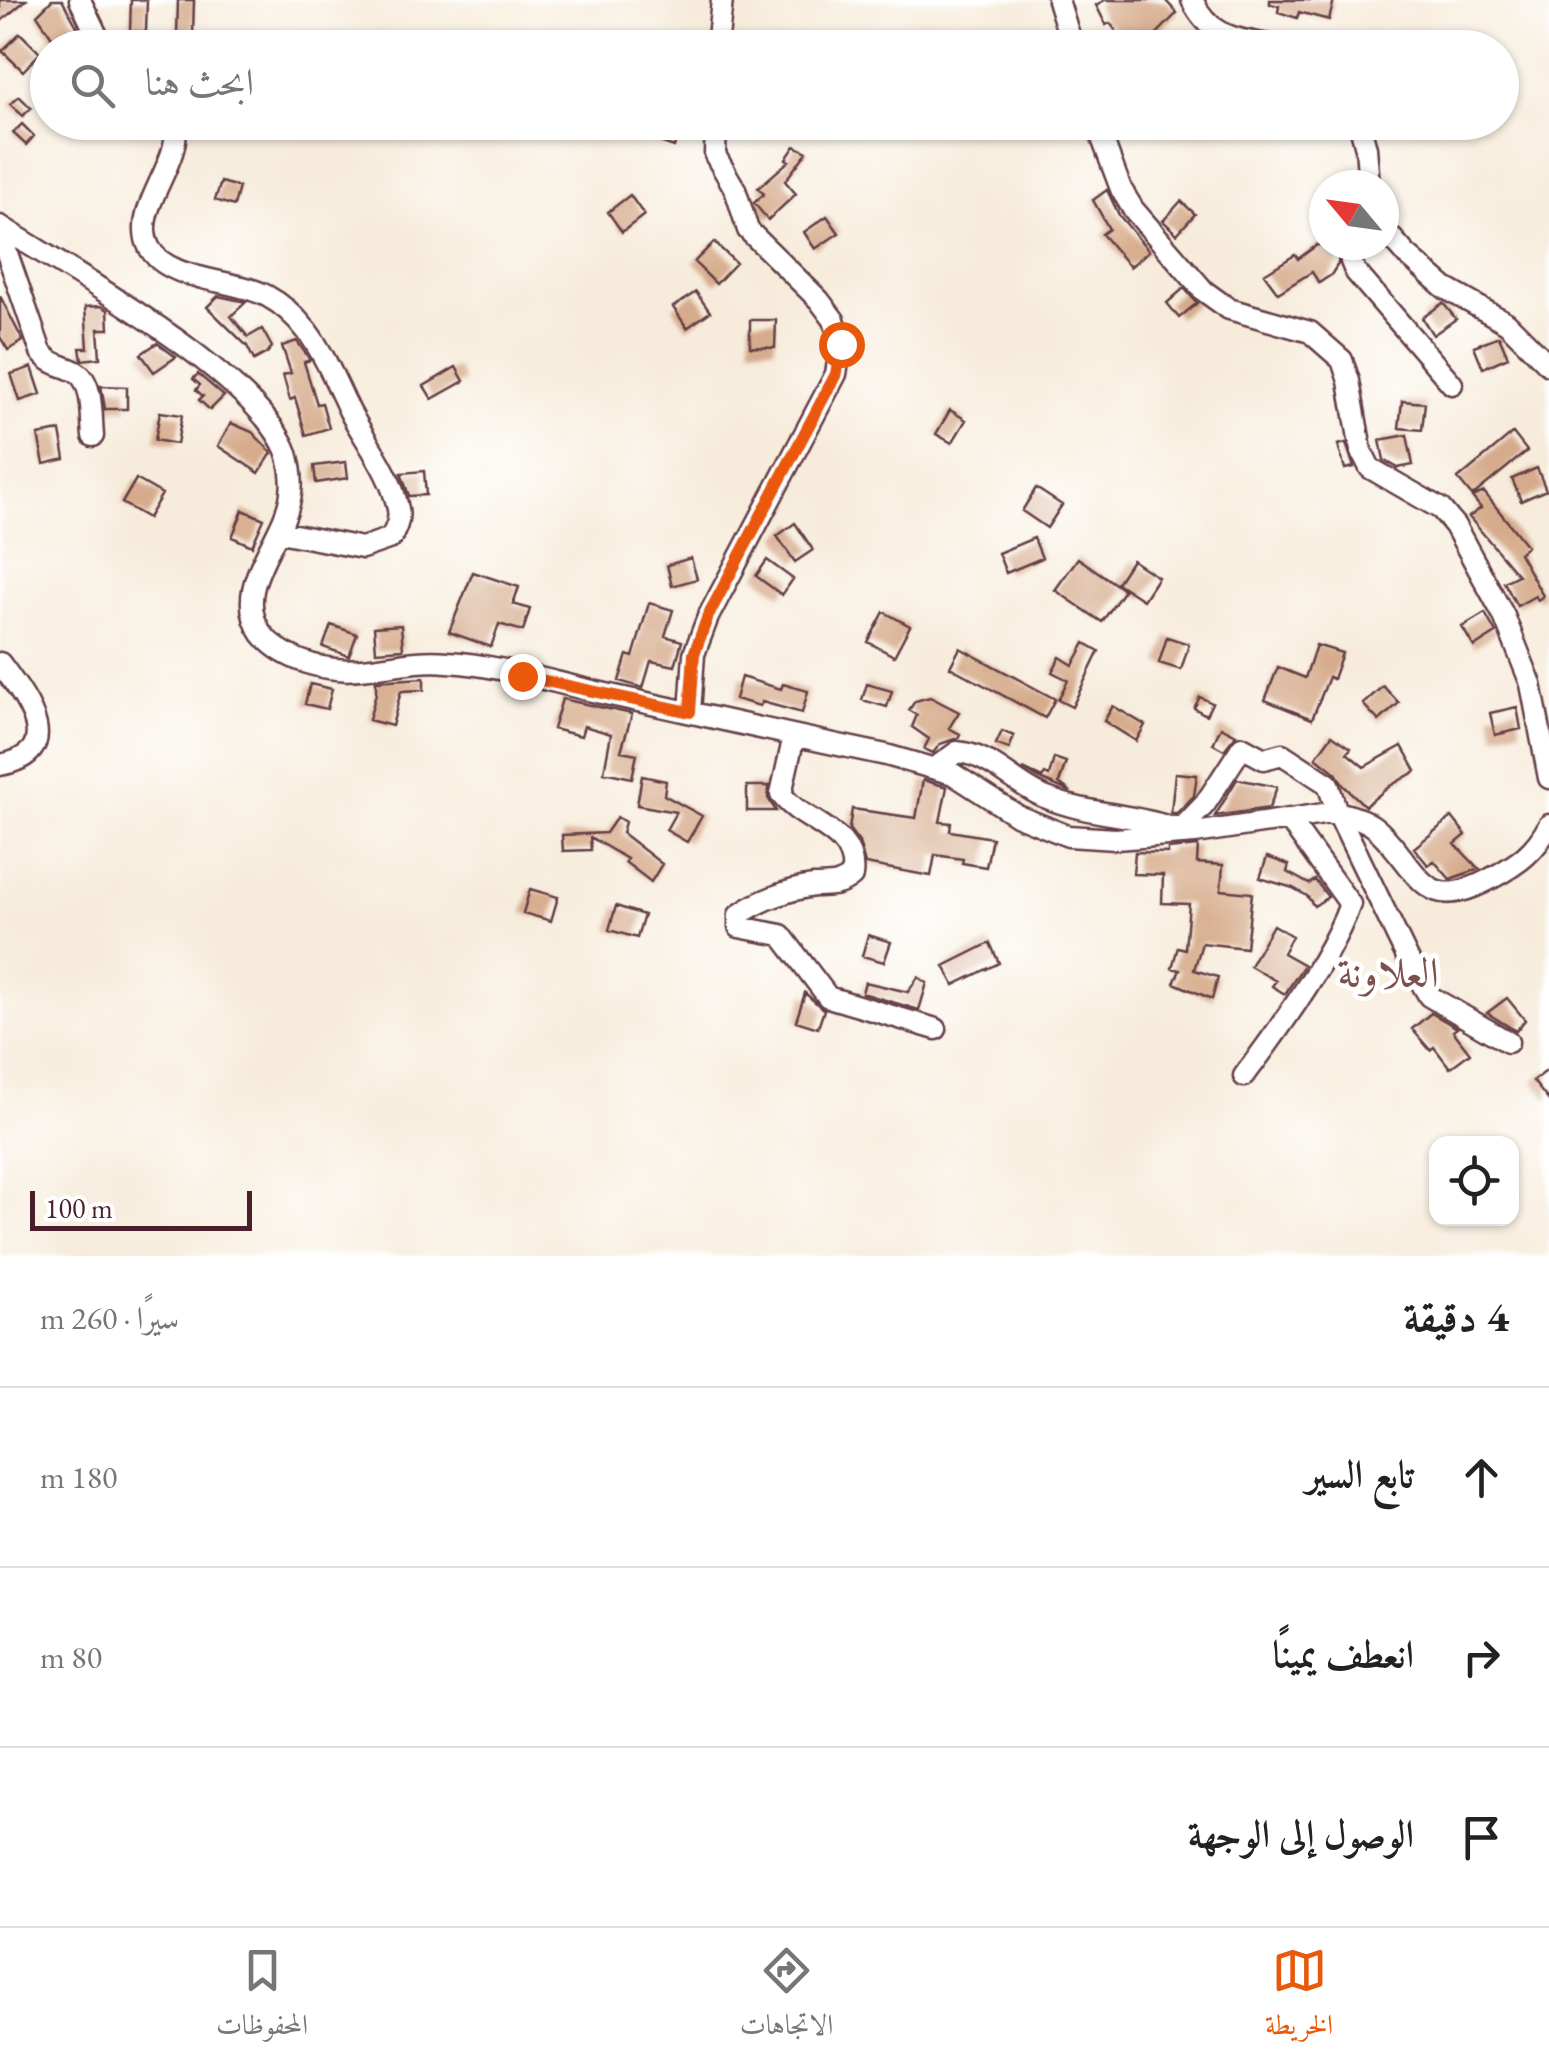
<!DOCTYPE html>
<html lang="ar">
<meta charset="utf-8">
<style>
body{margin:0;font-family:"EB Garamond",Amiri,serif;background:#f6f6f6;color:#222;direction:rtl}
.controls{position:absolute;right:30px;bottom:30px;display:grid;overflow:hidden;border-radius:20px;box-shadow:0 2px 8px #0004}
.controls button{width:90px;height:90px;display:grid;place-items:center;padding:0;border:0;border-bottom:2px solid #e0e0e0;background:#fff;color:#222;font:50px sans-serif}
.compass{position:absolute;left:1309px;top:170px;width:90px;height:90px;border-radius:50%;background:#fff;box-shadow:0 2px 8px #0004;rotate:299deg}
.scale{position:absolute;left:30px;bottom:25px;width:222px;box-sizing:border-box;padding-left:10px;border:5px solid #4a1f2b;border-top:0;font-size:28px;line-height:35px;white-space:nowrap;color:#4a1f2b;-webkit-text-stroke:8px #fff;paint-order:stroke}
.stop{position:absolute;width:30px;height:30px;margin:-22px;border:8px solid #ea580c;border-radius:50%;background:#fff}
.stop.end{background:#ea580c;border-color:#fff;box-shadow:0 2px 10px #0008}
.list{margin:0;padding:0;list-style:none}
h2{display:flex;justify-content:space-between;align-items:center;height:130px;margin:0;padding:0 40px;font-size:42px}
h2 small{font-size:32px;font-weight:400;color:#767676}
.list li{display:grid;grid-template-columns:65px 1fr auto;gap:30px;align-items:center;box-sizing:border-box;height:180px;padding:0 40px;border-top:2px solid #e0e0e0}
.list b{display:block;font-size:38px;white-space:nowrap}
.list em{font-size:32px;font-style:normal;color:#767676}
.icon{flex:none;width:55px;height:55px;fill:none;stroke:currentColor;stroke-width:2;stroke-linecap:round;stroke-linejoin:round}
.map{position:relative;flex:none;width:1549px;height:1256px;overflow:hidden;direction:ltr}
.search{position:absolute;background:#fff;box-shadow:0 2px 8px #0004;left:30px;right:30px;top:30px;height:110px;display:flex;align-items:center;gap:25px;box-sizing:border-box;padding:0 35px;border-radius:55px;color:#767676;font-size:38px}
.sheet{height:670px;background:#fff}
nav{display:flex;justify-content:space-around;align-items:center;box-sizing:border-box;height:140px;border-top:2px solid #e0e0e0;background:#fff;font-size:28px;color:#767676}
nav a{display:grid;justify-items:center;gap:5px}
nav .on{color:#ea580c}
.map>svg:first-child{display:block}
.building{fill:#d6ab8b}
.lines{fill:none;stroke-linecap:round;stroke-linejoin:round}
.minor-casing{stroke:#643e45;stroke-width:25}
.minor{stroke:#fff;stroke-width:20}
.route{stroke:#ea580c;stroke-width:12}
.labels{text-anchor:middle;stroke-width:9;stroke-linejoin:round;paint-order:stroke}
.quarter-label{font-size:42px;fill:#7b504d;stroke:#fff}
</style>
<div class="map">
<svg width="1549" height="1256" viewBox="0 0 1549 1256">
<rect width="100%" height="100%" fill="#fff"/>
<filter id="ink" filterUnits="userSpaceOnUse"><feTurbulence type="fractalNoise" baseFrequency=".01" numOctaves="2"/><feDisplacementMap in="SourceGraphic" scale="20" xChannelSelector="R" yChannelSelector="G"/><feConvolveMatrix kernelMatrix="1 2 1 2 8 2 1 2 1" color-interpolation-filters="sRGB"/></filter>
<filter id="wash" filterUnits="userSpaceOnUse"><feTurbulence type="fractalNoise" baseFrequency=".0048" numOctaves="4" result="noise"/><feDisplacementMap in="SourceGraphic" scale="40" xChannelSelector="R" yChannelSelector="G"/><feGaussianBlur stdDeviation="2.25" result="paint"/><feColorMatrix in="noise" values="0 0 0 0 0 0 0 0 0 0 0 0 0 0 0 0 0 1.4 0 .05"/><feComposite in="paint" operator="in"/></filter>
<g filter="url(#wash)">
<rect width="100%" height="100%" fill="#f7ecdb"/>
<g id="blocks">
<path class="building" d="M0,0H26L0,22Z
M52,0H62L79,30L57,45L37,15Z
M131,0H147L146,32L130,31Z
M178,0H194L193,35L177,34Z
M1105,0H1165L1177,13L1143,48H1129L1110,23L1106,25L1096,5Z
M1270,0H1334L1329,20L1299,12L1297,18L1278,12L1279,6L1270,4Z
M20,33L40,53L23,71L2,51Z
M19,96L31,108L23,116L10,104Z
M655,122H681L674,147L650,139Z
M22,124L34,136L26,145L13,133Z
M795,146L807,152L785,181L796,194L768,220L754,203L764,194L758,188L789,161L786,159Z
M221,182L239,187L234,206L215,200Z
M1107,190L1119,215L1149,251L1130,267L1102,234L1109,229L1093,200Z
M630,195L644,215L622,232L608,212Z
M1181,201L1195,214L1177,234L1163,221Z
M827,216L839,233L815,249L804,232Z
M714,242L736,263L716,284L694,262Z
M1317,245H1335L1339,251L1338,264L1331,275L1319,283L1312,272L1278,293L1264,274L1295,255L1298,259Z
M1184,288L1197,303L1179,318L1167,303Z
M696,292L710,312L687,328L673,307Z
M0,296L23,341L8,350L0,337Z
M218,296L246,302L231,316L248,337L262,329L272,347L267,353L254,360L247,346L207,307Z
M1443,303L1456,319L1433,335L1422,318Z
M101,306L108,310L109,329H98L100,358L82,360L80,348H88L85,307Z
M750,320H776L775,348L750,347Z
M1499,336L1508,357L1483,368L1474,346Z
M297,341L310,360L304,362L317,404L322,403L329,428L306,435L295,398L290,400L283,375L291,373L282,346Z
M157,343L176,357L154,372L141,354Z
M32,367L41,394L20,401L11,374Z
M456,367L464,381L432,399L424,386Z
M198,374L224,396L210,410L199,400L203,396L196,390L200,385L193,379Z
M101,386L127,387V409H105Z
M1402,401L1425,403L1422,430L1399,428Z
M950,410L966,420L952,443L936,434Z
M160,412L182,415L177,444L155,440Z
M231,423L252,432L272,453L259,473L218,446Z
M60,431L65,459L44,464L38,435Z
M1513,433L1527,451L1472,496L1458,479Z
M1407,435L1413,465L1398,468L1384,460L1380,440Z
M1346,443L1354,467L1345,469L1338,445Z
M346,462L348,478L316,483L314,466Z
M1537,468L1546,490L1521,501L1512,479Z
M424,471L426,495L409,496L401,473Z
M136,479L162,494L148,518L122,503Z
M1036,488L1062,505L1047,528L1022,511Z
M1484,492L1527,546L1519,553L1543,596L1538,600L1535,596L1517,606L1504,582L1518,575L1469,517L1481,508L1472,497Z
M243,510L264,519L252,546L232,537Z
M795,523L813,550L795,562L777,536Z
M1034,538L1042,558L1006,573L998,553Z
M691,558L697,579L672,586L667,565Z
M1078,558L1124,590L1102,622L1055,590Z
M767,560L793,579L782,595L756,576Z
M1132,560L1158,577L1143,600L1117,583Z
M473,572L519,587L513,604L530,609L523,631L499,624L491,647L449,632Z
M649,603L673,610L665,636L682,641L675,666L651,661L643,688L619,681L627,655L633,657Z
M884,612L910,626L894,656L868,642Z
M1485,613L1496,633L1474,647L1462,627Z
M331,625L357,634L349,656L323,647Z
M401,625L403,649L376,651L374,627Z
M1167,637L1189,644L1181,670L1159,663Z
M1085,643L1099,651L1072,707L1058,700L1068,680L1052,672L1060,657L1073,665Z
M1316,645L1342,653L1333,679L1329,677L1312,719L1265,700L1278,667L1305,678Z
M960,648L1055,699L1045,718L950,667Z
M741,677L781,689L783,684L808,691L802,713L762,702L760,706L735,699Z
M424,678V690L401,691L392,726L369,720L376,693V681Z
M310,684L332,689L327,709L305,704Z
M867,684L892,691L887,707L862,700Z
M1383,686L1399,703L1379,721L1363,704Z
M930,697L959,712L949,728L960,734L958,738L940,744L933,753L924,749L929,739L912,727L917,715L909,710L915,701Z
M1200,697L1212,703L1206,715L1194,708Z
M562,699L632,714L621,751L637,754L632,778L604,772L611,734L584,726L581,736L553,729Z
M1113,706L1145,725L1136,741L1104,721Z
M1517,707L1521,729L1495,735L1490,713Z
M1221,727L1236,735L1224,750L1213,744Z
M1002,731L1014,736L1009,749L996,744Z
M1332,735L1351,748L1347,753L1364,767L1402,746L1416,771L1390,786L1365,806L1343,785L1336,773L1316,757Z
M1054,758L1066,762L1059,783L1071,792L1042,780L1023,769L1042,778L1045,774L1049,776Z
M1175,773L1197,775L1194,796L1177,813H1171Z
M642,776L666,781L664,795L702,816L687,842L666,830L676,812L637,805Z
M1237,779L1277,787L1269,808L1215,816Z
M923,780L947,787L940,822L951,823L950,831L992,838L986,867L962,863L963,859L935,855L931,876L865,864L859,842L849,829L852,809L916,818Z
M747,786H769L768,798L776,811H747Z
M617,817L625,822L622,833L662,864L651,882L625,862L627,859L590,837L591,850L563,851L562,835L606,833Z
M1452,817L1466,835L1455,844L1479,869L1450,879L1434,861L1428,865L1414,848Z
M1198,846L1197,863L1223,865L1221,890L1252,893L1246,948L1202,943L1194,970L1218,977L1212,999L1174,983L1180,970L1172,968L1178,947L1185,949L1189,904L1162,903L1163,875L1133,874L1135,852L1168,853V849Z
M1267,857L1289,865L1287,872L1309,884L1315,880L1328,897L1314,906L1307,896L1293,888L1260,878Z
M530,889L558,897L551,921L523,913Z
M616,906L644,915L637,938L609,930Z
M1273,925L1292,936L1283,953L1304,965L1285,994L1272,986L1276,981L1250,966Z
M868,935L891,942L884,962L862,956Z
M990,943L999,963L954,985L944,966Z
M918,977L927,983L919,1010L862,993L865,982L908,992Z
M805,993L824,1010L818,1028L796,1021Z
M1507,998L1525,1020L1516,1031L1487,1013Z
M1431,1013L1457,1028L1453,1031L1470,1053L1450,1068L1434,1047L1430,1050L1412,1029Z
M1549,1069V1101L1533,1081Z"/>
</g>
</g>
<g filter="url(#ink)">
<use href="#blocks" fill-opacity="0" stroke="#643e45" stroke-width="2.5"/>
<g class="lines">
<g class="minor-casing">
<path id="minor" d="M80,0L103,48
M1058,0L1073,48
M1192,0C1213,43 1243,39 1286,48
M717,48L722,0
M175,122C183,164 130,209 149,247C167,282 233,278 267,296C282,304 296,317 307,331C325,355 337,385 350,412C366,442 392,475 398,509C400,520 396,528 391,538L362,548L280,532
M1096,122L1121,189L1133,209L1204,291L1229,309L1310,332L1342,360L1349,381L1361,450L1370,468L1441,509L1455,526L1504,616L1531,684L1549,778
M1359,122L1366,148L1369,185
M0,226C74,274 249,370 285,448C290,460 293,479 291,493C286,539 229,587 262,634C271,646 287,655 299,660C356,683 392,657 448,662C498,665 548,681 597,692C693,713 789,735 886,755L953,774L1018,816L1068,836L1115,839L1195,833L1337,812C1352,816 1369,820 1380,832C1422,873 1423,916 1492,878C1518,864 1536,851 1549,825
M1384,229L1406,254L1445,288L1507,323L1549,365
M0,233L41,352C52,366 62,364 76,372C94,382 91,418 93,436
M1354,245L1351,261L1355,271L1452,384
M0,663C23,695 70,752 0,765
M690,712L694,654L708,617L836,374L841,344L834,320L819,300L748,230L735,189L715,155L716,122
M794,736L781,794C802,824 858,829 852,876C839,887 830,885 814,886C790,889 758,901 739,915V927L781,935L828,997L936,1029
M935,768L957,752C993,755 1015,786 1047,798C1086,814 1130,814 1169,827H1183L1205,804L1242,747L1264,759L1282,754L1328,784L1337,812L1411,965L1429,996L1508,1042
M1244,1076C1278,1031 1332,955 1350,904L1290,821"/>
</g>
<use href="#minor" class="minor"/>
</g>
</g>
<g class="lines" filter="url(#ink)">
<path class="route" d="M522,676L690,712L694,654L708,616L836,374L841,344"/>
</g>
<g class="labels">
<g class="quarter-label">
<text x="1388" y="987">العلاونة</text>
</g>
</g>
</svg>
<div class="controls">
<button><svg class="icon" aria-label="locate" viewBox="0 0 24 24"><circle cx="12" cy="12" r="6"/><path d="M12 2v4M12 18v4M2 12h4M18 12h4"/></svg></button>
</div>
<svg class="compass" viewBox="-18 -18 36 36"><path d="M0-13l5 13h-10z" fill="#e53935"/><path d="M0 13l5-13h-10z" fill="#767676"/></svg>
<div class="scale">100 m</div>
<div class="stop" style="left:841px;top:344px"></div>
<div class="stop end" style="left:522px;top:676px"></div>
<div class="search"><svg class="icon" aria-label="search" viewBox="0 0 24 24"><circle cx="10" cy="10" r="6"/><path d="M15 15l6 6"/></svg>ابحث هنا</div>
</div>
<section class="sheet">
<h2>4 دقيقة<small>سيرًا · 260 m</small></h2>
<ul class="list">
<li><svg class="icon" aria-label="ahead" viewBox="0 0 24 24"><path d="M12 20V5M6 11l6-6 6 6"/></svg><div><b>تابع السير</b></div><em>180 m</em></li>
<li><svg class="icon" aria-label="right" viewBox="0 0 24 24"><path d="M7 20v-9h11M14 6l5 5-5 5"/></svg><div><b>انعطف يمينًا</b></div><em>80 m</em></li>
<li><svg class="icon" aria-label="arrive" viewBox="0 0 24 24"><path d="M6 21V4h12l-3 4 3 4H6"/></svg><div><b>الوصول إلى الوجهة</b></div></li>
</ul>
</section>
<nav>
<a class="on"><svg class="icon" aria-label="map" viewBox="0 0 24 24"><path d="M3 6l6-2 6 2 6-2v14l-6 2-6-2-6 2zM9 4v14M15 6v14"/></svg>الخريطة</a>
<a><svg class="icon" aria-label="directions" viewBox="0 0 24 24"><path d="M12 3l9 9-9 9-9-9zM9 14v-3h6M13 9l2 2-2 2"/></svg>الاتجاهات</a>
<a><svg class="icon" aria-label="saved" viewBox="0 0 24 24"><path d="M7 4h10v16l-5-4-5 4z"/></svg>المحفوظات</a>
</nav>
